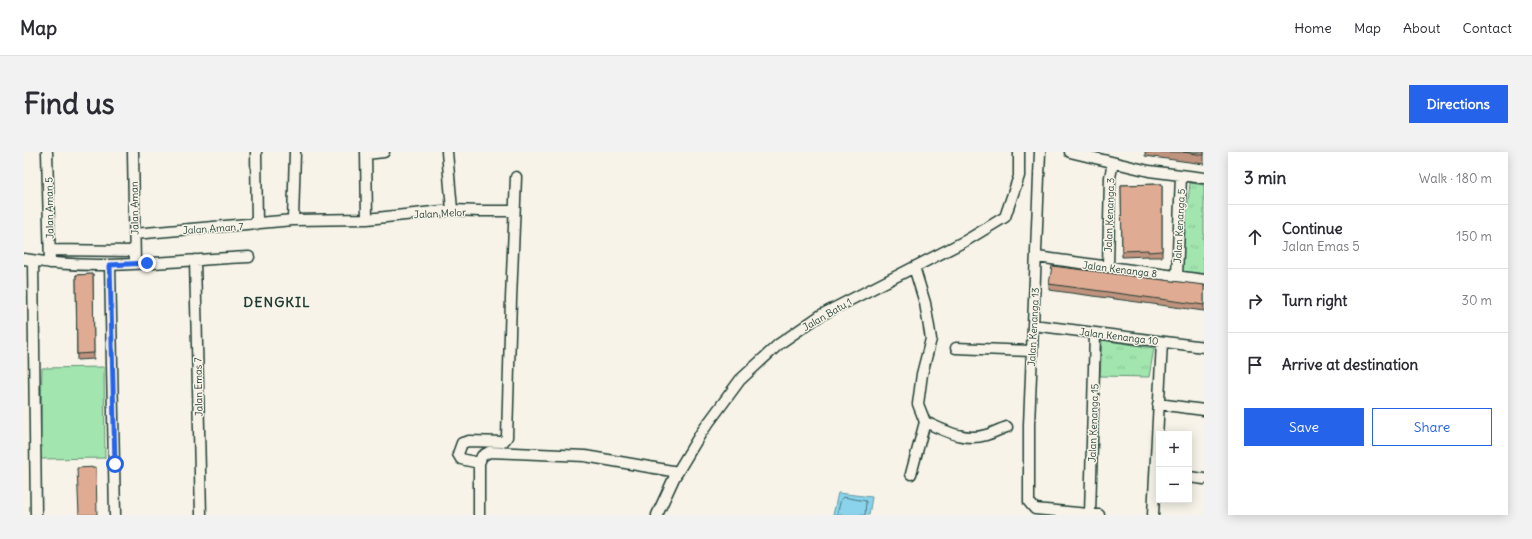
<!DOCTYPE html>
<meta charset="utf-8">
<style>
body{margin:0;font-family:Delius,sans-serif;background:#f2f2f3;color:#2b2b33}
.controls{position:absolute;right:12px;bottom:12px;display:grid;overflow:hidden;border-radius:0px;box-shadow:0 2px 10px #0003}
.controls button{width:36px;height:36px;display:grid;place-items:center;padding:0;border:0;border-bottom:1px solid #e1e1e2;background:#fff;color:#2b2b33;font:20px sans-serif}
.stop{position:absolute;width:12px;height:12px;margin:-9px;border:3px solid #2563eb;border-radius:50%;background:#fff}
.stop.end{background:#2563eb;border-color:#fff;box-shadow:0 1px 4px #0008}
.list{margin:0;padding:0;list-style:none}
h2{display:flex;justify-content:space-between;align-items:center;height:52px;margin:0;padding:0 16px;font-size:17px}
h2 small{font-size:13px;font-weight:400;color:#7c7c81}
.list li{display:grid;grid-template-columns:26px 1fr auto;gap:12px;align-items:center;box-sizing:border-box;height:64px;padding:0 16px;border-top:1px solid #e1e1e2}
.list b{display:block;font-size:15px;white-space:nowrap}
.list p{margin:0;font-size:13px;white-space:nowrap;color:#7c7c81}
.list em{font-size:13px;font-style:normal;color:#7c7c81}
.actions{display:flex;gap:8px;padding:12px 16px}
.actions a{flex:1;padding:9px 0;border:1px solid #2563eb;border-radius:0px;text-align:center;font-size:14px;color:#2563eb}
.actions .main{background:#2563eb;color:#fff}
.icon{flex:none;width:22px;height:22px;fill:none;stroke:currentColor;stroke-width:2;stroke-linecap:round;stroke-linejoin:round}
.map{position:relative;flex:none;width:1180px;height:363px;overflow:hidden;border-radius:0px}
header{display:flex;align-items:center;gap:24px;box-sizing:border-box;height:56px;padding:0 20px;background:#fff;border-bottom:1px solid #e1e1e2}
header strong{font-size:19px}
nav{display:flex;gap:22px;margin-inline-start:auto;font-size:14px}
.intro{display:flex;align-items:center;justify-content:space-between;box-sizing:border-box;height:96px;padding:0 24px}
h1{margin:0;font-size:28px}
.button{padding:10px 18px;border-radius:0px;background:#2563eb;color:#fff;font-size:14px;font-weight:700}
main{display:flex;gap:24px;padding:0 24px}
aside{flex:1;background:#fff;border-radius:0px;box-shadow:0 2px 10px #0003}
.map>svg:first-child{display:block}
.park{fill:url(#park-tufts);stroke:#609172}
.garden{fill:#a2e5af;stroke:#609172}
.water{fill:#8bd3ec;stroke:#6097a2}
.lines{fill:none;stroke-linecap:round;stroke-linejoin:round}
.shore{stroke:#4a797e;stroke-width:1}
.minor-casing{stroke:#1f3d34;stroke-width:13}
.minor{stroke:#f7f3e8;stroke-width:10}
.wall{fill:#c0937e;stroke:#1f3d34}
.building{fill:#dfab93;stroke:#1f3d34}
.route{stroke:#2563eb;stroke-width:5}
.labels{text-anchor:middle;stroke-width:3;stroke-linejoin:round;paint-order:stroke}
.street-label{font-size:10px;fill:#1f3d34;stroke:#f7f3e8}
.district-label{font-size:14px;font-weight:bold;letter-spacing:1px;fill:#1f3d34;stroke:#f7f3e8}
</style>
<header>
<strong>Map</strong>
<nav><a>Home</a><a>Map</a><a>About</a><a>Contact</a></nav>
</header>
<div class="intro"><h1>Find us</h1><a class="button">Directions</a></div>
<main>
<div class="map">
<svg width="1180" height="363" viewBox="0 0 1180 363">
<defs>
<pattern id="park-tufts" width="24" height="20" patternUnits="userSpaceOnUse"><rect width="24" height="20" fill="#a2e5af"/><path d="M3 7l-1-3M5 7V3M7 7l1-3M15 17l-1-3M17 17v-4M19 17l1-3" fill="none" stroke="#8bc597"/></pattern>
</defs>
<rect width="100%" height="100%" fill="#f7f3e8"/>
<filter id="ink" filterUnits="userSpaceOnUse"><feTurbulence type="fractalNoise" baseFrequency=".025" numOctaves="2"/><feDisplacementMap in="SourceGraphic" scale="8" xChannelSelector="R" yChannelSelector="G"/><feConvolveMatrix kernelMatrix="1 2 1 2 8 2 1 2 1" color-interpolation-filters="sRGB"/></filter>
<g filter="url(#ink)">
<path class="park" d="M1166,31L1180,33V122L1156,119Z
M1078,188L1130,196L1125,225L1076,224Z"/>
<path class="garden" d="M80,215L81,306L16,307L18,216Z"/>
<path class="water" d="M814,341L848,345L845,363H809Z"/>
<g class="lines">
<path class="shore" d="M813,363L817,347L819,345L842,349L841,363"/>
<g class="minor-casing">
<path id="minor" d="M23,0L26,111
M109,0L111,112
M232,0L233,72
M342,0L343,67
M423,0L428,58
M1016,0L1005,273V350L1011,357L1075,363
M1046,0L1125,19L1180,26
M342,2L360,0
M269,68L271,0
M110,82L269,68L343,67L428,58L456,59H490
M26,98L110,99
M1013,105L1180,128
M0,107C75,120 151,108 225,105
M171,108L177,363
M9,109L12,363
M86,113L91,363
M1084,115L1086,25L1089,11
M1153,124L1157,24
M1009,173L1180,195
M932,196L1008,199
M1134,252L1180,258
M901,270C920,278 940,290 962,283C969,281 976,277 983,275
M455,311L437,307L434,302L438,291L445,289L479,290L483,285L487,147L492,25
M887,322L901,270L894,252L898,222L907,187L901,151L890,115
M1165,325L1180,327
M1066,362L1071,181
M455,363V311L458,304L465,300L561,304L654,320
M633,363L650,326L677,281L716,228L755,192L797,163L943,88L981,65L995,24V0
M1129,363L1138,190"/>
</g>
<use href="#minor" class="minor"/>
</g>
<path class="wall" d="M1121,0H1180V12L1121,4Z
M1138,32V105H1124V104L1098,105L1097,33Z
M69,122L70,207L53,208L52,123Z
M1025,132L1180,133V159L1025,138Z"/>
<path class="building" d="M1159,0H1180V3Z
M1138,32V99L1124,100V98L1098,99L1097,33Z
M1028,114L1180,133V153L1025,132Z
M69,122L70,201L53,202L52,123Z
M72,315L73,363H55L53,316Z"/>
</g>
<g class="lines" filter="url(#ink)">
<path class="route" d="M91,312L86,113L123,111"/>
</g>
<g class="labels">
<g class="street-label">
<text transform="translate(25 56) rotate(-91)" y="4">Jalan Aman 5</text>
<text transform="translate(110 56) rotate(-91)" y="4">Jalan Aman</text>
<text transform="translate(416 61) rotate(-3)" y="4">Jalan Melor</text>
<text transform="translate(1085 63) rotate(-88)" y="4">Jalan Kenanga 3</text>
<text transform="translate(1155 74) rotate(-87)" y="4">Jalan Kenanga 5</text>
<text transform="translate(189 76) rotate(-4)" y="4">Jalan Aman 7</text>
<text transform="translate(1096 117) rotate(7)" y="4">Jalan Kenanga 8</text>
<text transform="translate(803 162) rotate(-30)" y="4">Jalan Batu 1</text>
<text transform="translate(1009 175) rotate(-87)" y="4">Jalan Kenanga 13</text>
<text transform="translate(1095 184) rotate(7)" y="4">Jalan Kenanga 10</text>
<text transform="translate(174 235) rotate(-91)" y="4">Jalan Emas 7</text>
<text transform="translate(1069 271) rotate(-88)" y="4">Jalan Kenanga 15</text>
</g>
<g class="district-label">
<text x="253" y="155">DENGKIL</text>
</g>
</g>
</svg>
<div class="controls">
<button>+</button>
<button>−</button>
</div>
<div class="stop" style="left:91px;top:312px"></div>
<div class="stop end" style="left:123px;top:111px"></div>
</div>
<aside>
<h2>3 min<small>Walk · 180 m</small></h2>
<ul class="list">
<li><svg class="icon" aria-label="ahead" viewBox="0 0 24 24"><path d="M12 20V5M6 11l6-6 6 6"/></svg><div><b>Continue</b><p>Jalan Emas 5</p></div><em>150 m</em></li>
<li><svg class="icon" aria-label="right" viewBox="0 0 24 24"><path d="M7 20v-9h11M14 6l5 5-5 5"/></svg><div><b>Turn right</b></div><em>30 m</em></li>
<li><svg class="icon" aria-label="arrive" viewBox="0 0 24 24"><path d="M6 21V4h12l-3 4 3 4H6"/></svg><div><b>Arrive at destination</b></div></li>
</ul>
<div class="actions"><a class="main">Save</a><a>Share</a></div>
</aside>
</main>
